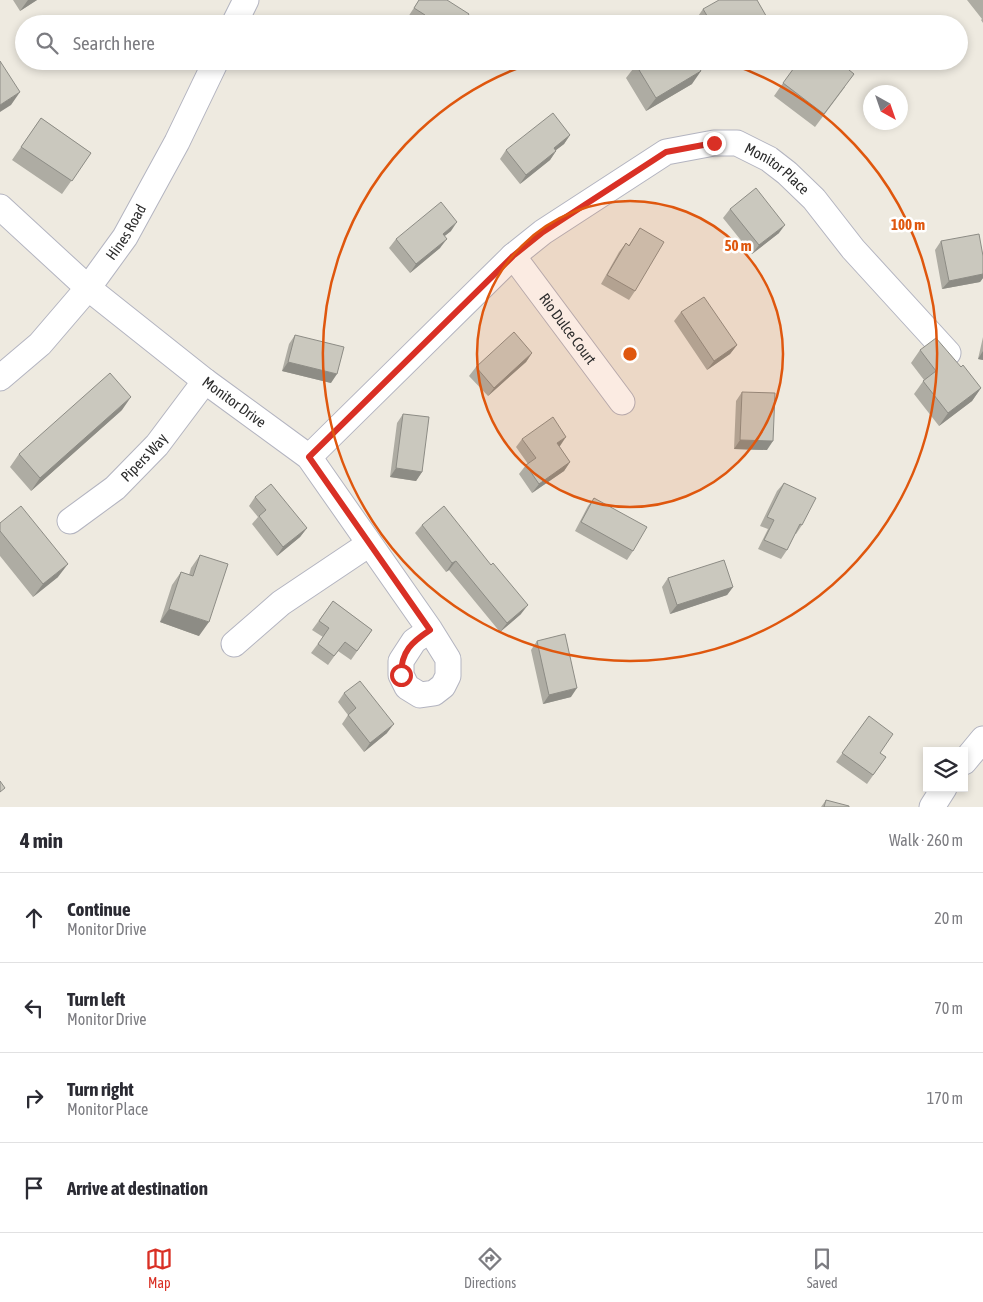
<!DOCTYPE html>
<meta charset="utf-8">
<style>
body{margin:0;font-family:"Asap Condensed",sans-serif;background:#f7f7f7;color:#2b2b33}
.controls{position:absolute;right:15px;bottom:15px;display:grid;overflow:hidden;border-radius:0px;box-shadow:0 2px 8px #0003}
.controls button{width:45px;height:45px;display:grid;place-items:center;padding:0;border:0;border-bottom:1px solid #e1e1e2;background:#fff;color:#2b2b33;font:25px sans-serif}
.compass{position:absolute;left:863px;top:85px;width:45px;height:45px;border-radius:50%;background:#fff;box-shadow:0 2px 8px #0003;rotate:140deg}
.stop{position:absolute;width:15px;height:15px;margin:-11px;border:4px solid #d93025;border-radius:50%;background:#fff}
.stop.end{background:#d93025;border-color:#fff;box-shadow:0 1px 5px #0008}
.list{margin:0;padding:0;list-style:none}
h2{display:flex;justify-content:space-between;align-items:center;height:65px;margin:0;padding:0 20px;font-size:21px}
h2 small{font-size:16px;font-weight:400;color:#7c7c81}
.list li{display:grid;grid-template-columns:32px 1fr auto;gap:15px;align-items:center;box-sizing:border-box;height:90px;padding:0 20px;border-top:1px solid #e1e1e2}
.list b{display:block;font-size:19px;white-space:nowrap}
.list p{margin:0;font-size:16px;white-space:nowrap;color:#7c7c81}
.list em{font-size:16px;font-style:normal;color:#7c7c81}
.icon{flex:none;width:28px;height:28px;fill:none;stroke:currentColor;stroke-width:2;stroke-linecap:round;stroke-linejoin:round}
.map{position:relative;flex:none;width:983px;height:807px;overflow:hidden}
.search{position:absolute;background:#fff;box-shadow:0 2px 8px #0003;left:15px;right:15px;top:15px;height:55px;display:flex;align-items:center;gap:12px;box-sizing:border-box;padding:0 18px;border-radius:28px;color:#7c7c81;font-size:19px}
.sheet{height:425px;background:#fff}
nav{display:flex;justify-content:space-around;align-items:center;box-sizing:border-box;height:70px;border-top:1px solid #e1e1e2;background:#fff;font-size:14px;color:#7c7c81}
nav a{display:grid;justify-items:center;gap:2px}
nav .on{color:#d93025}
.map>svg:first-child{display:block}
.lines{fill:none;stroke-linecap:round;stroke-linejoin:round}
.minor-casing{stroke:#b3b4c0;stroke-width:27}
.minor{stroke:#fff;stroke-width:25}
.wall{fill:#aeaca3}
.shaded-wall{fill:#8d8c85}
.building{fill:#cac8be;stroke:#8d8c85}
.route{stroke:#d93025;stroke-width:6}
.ring{fill:none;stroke:#df570e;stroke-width:2.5}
.labels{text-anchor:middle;stroke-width:5;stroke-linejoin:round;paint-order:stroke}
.street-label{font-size:15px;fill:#2d2d2d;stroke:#fff}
.centre{fill:#df570e;stroke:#fff;stroke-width:2.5}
.ring-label{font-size:15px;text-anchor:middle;font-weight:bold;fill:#df570e;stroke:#fff;stroke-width:5;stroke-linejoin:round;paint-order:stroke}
</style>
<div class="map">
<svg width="983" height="807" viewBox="0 0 983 807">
<rect width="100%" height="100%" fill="#eeeae0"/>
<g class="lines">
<g class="minor-casing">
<g id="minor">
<path d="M234,24L246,0"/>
<path id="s1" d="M0,207L88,288L205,381L309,457L430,630L448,659V676L443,686L434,693L420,695L407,687L401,675V661L414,641L430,630"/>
<path id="s2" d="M513,256L622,402"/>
<path id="s3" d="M0,378L40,344L88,288L125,237L177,142L216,61"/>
<path id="s4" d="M309,457L513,256L543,232L666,152L714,143H737L769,159L787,173L814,199L853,249L948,353"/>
<path id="s5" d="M70,521L115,488L157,445L205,381"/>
<path d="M234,644L281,603L369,544"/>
<path d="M964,762L983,739"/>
<path d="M932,807L944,788"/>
</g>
</g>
<use href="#minor" class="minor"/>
</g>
<path class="wall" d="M13,0H37L20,11Z
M419,0H447L463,24H419L408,17Z
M967,0H983V23L981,20L982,19Z
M703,9L767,24H695L694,22Z
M637,61H695L692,84L646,111L626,78L636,65L637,64Z
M783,83L845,87L815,127L774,96Z
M41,118L91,153L62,194L12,160Z
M570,135L564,144L556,150V151L550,160L520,184L500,159L506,150Z
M730,209L779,233L752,254L723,218Z
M640,228L635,291L629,300L601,284L619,252L626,243L629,245Z
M451,231L444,236L440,248L410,273L389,248L396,239Z
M941,241L983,256V278L980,282L942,289L935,250Z
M681,312L737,345L730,354L707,370L674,321Z
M295,335L331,383L282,371L289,344Z
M983,337V360L978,359Z
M920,350L961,367L981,388L972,401L939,426L914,394L924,380L911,363Z
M532,353L526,362L488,396L469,376L476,367Z
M742,392L767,450L734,449L736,401Z
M122,410L31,491L10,467L19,454Z
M403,414L422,472L416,481L390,477L397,423Z
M522,439L560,446H559L570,462L564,471L532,493L519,474L526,465L528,464L516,447Z
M784,483L802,525L796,534H795L787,550L781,559L758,549L768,529L760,526L777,491Z
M255,497L307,528L300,537L277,556L252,524L258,517L249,506Z
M594,498L633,551L627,560L575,531L588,506Z
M0,523L58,577L33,597L0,556Z
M422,525L521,614L500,632L449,570L446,572L415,533Z
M200,555L199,636L160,622L172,585L181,572L189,575L191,568Z
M668,578L733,587L727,595L670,614L662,587Z
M333,601L372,630L351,660L338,651L328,665L311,653L323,637L312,630Z
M537,641L571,697L543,704L531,650Z
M344,693L387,733L364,752L342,724L348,715L338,702Z
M869,716L880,753L886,757L867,784L836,762Z
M826,800L849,807H821Z"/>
<path class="shaded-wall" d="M28,0H37L20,11Z
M701,71L692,84L646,111L656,98Z
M20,92L11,105L0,112V105Z
M570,135L564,144L547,157L554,148Z
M556,151L550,160L520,184L526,175Z
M457,222L451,231L436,243L443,234Z
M785,225L779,233L752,254L759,245Z
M447,239L440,248L410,273L416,264Z
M983,274V278L980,282L942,289L949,281Z
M737,345L730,354L707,370L714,361Z
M983,351V360L978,359Z
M532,353L526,362L488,396L494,388Z
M288,362L337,374L331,383L282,371Z
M981,388L972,401L939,426L948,413Z
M131,397L122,410L31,491L40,478Z
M566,437L560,446L551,452L557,443Z
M740,440L773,441L767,450L734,449Z
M570,462L564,471L532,493L539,484Z
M396,468L422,472L416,481L390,477Z
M307,528L300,537L277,556L283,547Z
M456,561L449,570L446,572L452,563Z
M68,564L58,577L33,597L43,584Z
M733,587L727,595L670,614L677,605Z
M528,605L521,614L500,632L507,623Z
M169,609L209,622L199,636L160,622Z
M577,688L571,697L543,704L549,695Z
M394,724L387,733L364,752L370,743Z"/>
<path class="building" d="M419,0H447L469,14L463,24H431L423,18L425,15L414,8Z
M719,0H757L769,21L764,24H712L703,9Z
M0,61L20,92L0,105Z
M642,61H695L701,71L656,98L636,65Z
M799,61H838L854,74L824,114L783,83Z
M553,113L570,135L554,148L556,151L526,175L506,150Z
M41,118L91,153L72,181L21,147Z
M756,188L785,225L759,245L730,209Z
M441,202L457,222L443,234L447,239L416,264L396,239Z
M640,228L664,242L635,291L607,275L626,243L629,246Z
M979,234L983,256V274L949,281L941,241Z
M704,297L737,345L714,361L681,312Z
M514,332L532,353L494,388L476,367Z
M295,335L344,347L337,374L288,362Z
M936,338L961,367L963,365L981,388L948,413L923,381L936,371L920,350Z
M110,373L131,397L40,478L19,454Z
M742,392L775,393L773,441L740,440Z
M403,414L429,417L422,472L396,468Z
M553,417L566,437L557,443L570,462L539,484L526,465L536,458L522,439Z
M784,483L816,498L802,525L800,524L787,550L764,540L774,520L767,517Z
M271,484L307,528L283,547L259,516L266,510L255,497Z
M594,498L647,527L633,551L581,522Z
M21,506L68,564L43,584L0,531V523Z
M444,506L491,565L493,563L528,605L507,623L456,561L452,563L422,525Z
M200,555L228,564L209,622L169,609L181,572L193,576Z
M724,560L733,587L677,605L668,578Z
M333,601L372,630L357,651L345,642L334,656L318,644L329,628L319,621Z
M565,634L577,688L549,695L537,641Z
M360,681L394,724L370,743L348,715L356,708L344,693Z
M869,716L893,734L880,753L886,757L873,775L842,753Z
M0,781L5,788L0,792Z
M826,800L849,806V807H824Z"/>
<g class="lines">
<path class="route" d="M401,675C401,651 412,642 430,630L309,457L513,256L543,232L666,152L714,143"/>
</g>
<circle cx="630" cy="354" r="153" fill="#df570e" fill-opacity=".12"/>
<g class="ring">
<circle cx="630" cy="354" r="153"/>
<path d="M725 62A307 307 0 1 1 535 62"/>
</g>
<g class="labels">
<g class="street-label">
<text dy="5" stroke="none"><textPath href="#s4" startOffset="591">Monitor Place</textPath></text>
<text dy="5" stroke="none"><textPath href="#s3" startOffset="194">Hines Road</textPath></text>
<text dy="5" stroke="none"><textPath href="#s2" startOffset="91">Rio Dulce Court</textPath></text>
<text dy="5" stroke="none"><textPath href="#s1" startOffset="305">Monitor Drive</textPath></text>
<text dy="5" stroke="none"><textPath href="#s5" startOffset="98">Pipers Way</textPath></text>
</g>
</g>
<circle cx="630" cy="354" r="8" class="centre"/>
<g class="ring-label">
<text x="908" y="230">100 m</text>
<text x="738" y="251">50 m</text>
</g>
</svg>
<div class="controls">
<button><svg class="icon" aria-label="layers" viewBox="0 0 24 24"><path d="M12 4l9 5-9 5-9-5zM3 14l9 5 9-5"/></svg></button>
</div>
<svg class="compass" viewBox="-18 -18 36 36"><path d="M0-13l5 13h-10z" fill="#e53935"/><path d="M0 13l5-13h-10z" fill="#7c7c81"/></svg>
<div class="stop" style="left:401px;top:675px"></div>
<div class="stop end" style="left:714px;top:143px"></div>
<div class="search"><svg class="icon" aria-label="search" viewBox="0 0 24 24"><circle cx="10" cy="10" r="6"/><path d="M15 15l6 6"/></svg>Search here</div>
</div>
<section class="sheet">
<h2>4 min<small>Walk · 260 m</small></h2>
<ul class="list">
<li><svg class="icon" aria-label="ahead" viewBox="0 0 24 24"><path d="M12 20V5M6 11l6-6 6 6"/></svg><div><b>Continue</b><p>Monitor Drive</p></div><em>20 m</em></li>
<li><svg class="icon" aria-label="left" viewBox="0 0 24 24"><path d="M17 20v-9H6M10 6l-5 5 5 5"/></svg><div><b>Turn left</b><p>Monitor Drive</p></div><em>70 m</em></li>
<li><svg class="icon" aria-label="right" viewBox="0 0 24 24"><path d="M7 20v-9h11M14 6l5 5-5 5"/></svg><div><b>Turn right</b><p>Monitor Place</p></div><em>170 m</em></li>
<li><svg class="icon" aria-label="arrive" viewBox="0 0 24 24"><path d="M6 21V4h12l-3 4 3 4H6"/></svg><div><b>Arrive at destination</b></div></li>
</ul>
</section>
<nav>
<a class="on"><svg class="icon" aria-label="map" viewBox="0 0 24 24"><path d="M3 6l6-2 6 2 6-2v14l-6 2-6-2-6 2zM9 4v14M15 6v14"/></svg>Map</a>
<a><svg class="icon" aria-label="directions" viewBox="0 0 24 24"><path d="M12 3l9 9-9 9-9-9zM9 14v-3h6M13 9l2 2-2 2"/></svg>Directions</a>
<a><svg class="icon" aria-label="saved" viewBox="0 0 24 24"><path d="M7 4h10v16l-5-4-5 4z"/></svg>Saved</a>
</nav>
